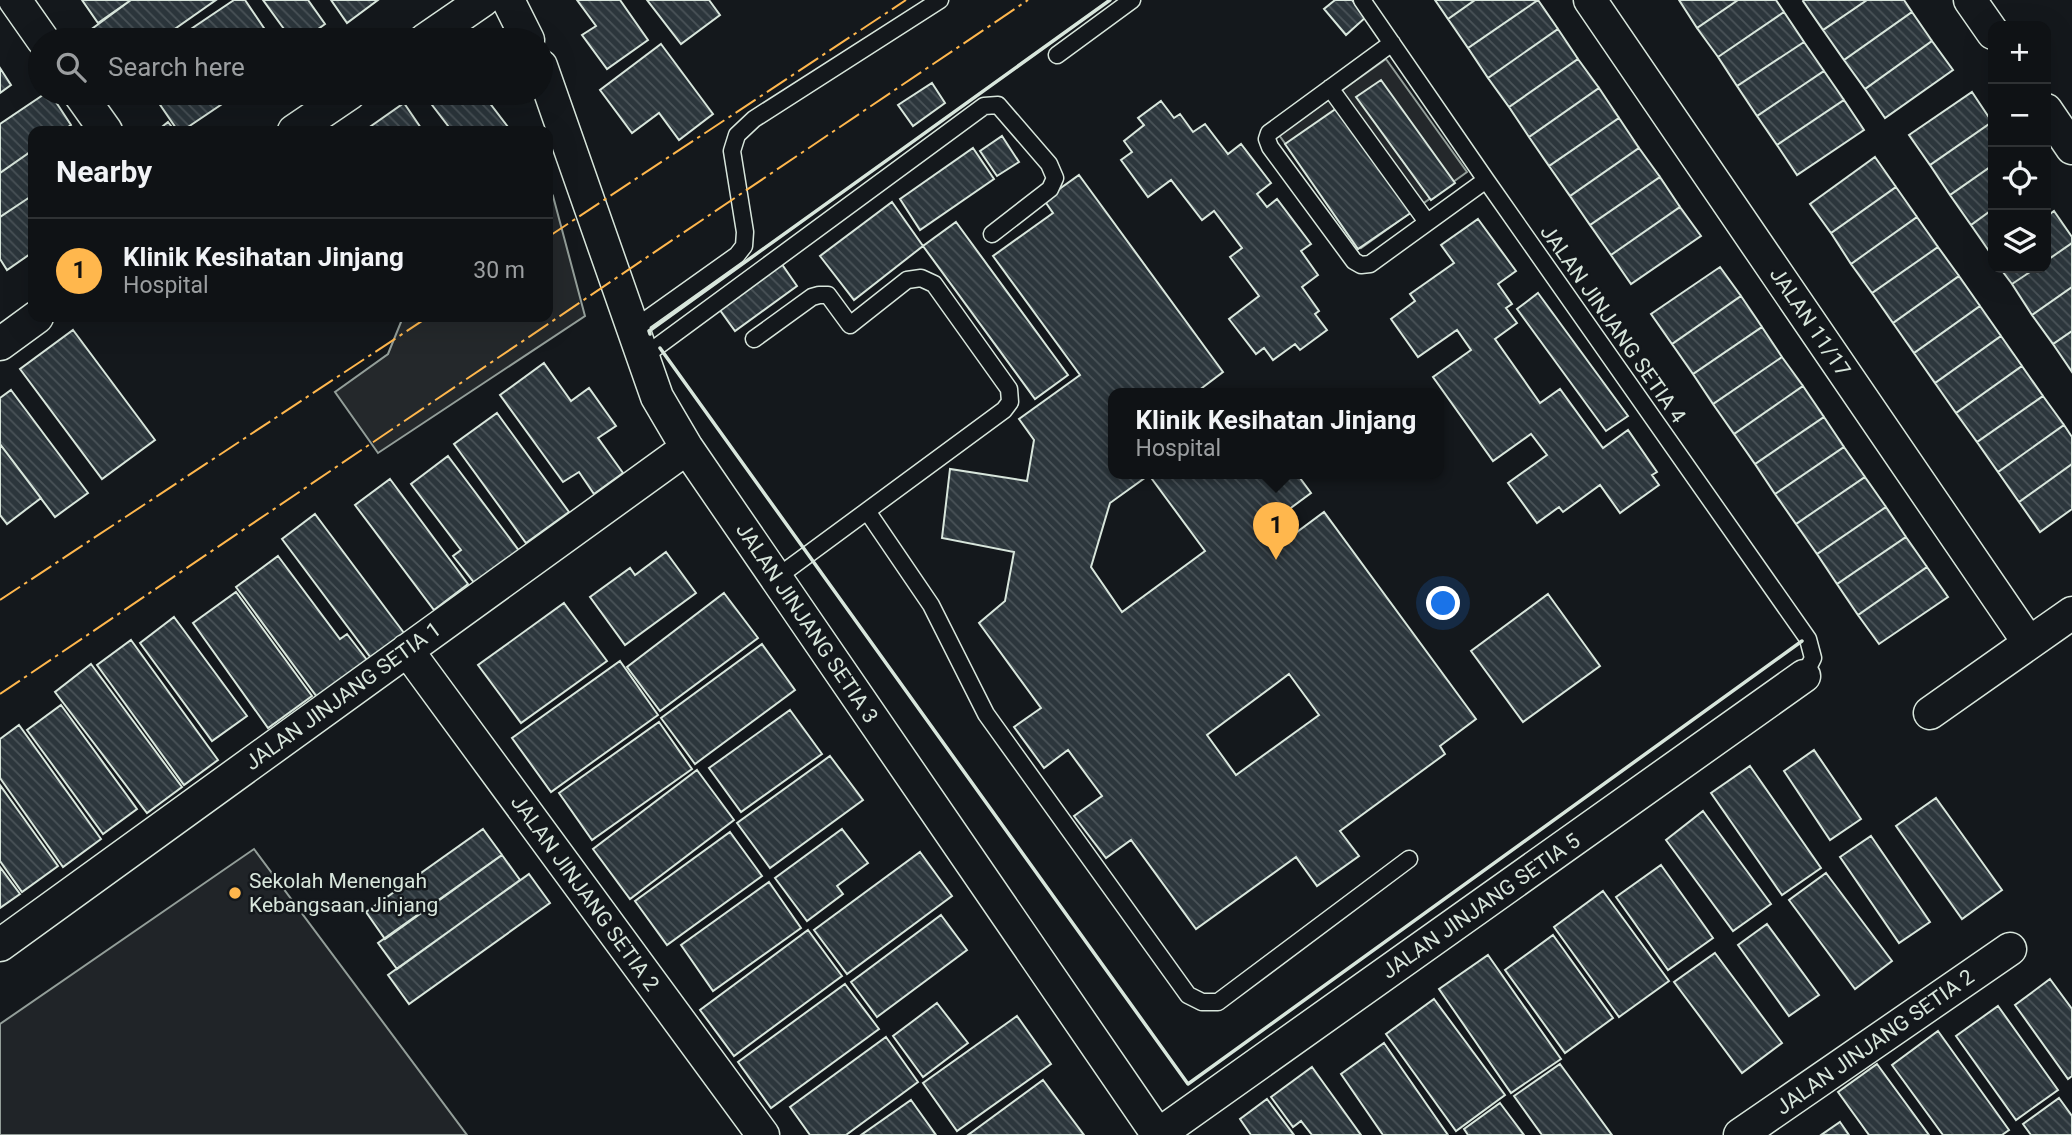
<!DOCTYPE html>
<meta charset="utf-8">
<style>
body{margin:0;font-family:Roboto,sans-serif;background:#1d2022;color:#f1f3f6}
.controls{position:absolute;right:21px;top:21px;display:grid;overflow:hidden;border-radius:14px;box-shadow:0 7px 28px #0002}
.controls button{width:63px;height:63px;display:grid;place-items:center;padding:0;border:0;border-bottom:2px solid #2f3234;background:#0f1215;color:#f1f3f6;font:35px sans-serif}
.you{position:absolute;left:1444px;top:604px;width:24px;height:24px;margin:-18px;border:5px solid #fff;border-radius:50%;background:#1a73e8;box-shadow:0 0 0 10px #1a73e833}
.badge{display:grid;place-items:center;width:46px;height:46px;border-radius:50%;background:#ffb74d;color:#111;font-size:23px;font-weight:700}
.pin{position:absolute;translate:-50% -58px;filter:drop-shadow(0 2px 4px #0008)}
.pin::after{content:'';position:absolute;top:37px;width:24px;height:21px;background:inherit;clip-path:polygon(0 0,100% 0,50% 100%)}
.popup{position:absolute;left:1108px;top:388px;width:336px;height:91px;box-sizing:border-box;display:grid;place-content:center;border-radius:14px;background:#0f1215;filter:drop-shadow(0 2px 5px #0005);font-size:23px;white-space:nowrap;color:#9b9ea0}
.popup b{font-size:26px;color:#f1f3f6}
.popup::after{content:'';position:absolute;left:50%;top:100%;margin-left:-14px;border:14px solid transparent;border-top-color:#0f1215}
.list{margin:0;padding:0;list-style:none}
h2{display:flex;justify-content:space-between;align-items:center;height:91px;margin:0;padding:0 28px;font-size:30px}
h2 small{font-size:23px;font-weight:400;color:#9b9ea0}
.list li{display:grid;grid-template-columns:46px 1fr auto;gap:21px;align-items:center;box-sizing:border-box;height:105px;padding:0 28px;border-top:2px solid #2f3234}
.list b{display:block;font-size:26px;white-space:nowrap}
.list p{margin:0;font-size:23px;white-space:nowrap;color:#9b9ea0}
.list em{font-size:23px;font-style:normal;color:#9b9ea0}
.icon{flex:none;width:38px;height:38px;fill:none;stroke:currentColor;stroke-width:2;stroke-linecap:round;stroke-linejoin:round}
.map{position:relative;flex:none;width:2072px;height:1135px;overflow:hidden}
.search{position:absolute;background:#0f1215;box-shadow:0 7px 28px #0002;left:28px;top:28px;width:525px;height:77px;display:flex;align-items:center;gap:18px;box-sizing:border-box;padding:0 24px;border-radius:38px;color:#9b9ea0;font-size:26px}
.panel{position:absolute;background:#0f1215;box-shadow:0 7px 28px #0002;left:28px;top:126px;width:525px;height:196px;border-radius:14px}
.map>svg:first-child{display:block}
.park{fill:#202428;stroke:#939e99;stroke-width:2}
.parking{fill:#24282b;stroke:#939e99;stroke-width:2}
.building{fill:url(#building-back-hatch);stroke:#d8e6dc;stroke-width:2;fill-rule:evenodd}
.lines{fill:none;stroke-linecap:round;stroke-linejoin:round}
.service-casing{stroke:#d8e6dc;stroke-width:19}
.minor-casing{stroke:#d8e6dc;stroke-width:35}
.service{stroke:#14181c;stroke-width:16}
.minor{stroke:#14181c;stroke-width:32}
.wall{stroke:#d8e6dc;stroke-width:3.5}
.power{stroke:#ffb74d;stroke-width:2;stroke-dasharray:24 5 3.5 5;stroke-linecap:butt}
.poi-dot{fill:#ffb74d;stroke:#14181c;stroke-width:2.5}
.labels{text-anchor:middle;stroke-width:5;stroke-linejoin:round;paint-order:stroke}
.street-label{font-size:21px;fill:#d8e6dc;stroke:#14181c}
.poi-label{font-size:21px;fill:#d8e6dc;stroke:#14181c;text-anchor:start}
</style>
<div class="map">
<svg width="2072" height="1135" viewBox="0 0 2072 1135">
<defs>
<pattern id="building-back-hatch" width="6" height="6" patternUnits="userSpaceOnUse" patternTransform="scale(1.75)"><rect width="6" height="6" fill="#2c363c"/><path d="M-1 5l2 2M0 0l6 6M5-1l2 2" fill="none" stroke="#4a5358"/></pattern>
</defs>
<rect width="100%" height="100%" fill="#14181c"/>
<path class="park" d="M254,849L467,1135H0V1024Z"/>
<path class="parking" d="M1386,59L1467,172L1361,248L1279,135Z
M553,196L585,316L378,453L335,392L388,354L403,317H548V200Z"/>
<path class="building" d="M82,0H131L98,23Z
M131,0H216L159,40H96L89,31Z
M234,0H245L272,40H195L188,31Z
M263,0H308L325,24L303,40H292Z
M331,0H378L347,23Z
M577,0H620L648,40L607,69L582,35L596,26Z
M647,0H709L720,15L681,44Z
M1335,0H1352L1366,17L1346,35L1324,9Z
M1435,0H1475L1448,19Z
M1475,0H1538L1468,48L1448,19Z
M1538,0L1558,29L1488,78L1468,48Z
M1679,0H1738L1697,28Z
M1738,0H1776L1784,12L1718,57L1697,28Z
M1804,0H1867L1823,30L1803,1Z
M1867,0H1904L1912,12L1844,60L1823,30Z
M1784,12L1804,42L1737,86L1718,57Z
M1912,12L1932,41L1865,89L1844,60Z
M1558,29L1578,59L1509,107L1488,78Z
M1932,41L1953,70L1885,118L1865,89Z
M1804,42L1824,71L1757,116L1737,86Z
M661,44L713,114L679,140L659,113L632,133L600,90Z
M1578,59L1599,88L1529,137L1509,107Z
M0,68L11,85L0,93Z
M1824,71L1844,100L1777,145L1757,116Z
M1381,80L1455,183L1431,200L1356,97Z
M932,83L945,103L913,126L898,105Z
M1599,88L1619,118L1549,166L1529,137Z
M1972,92L1992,122L1930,165L1909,135Z
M46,93H50L71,125L62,131H33V150L0,173V124Z
M152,93H227L231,98L182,131H178Z
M440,93H482L511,131H452L429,101Z
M1844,100L1864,130L1797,175L1777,145Z
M1161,101L1174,118L1180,114L1193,132L1205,124L1228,154L1241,144L1271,183L1257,194L1267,207L1277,199L1311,244L1301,251L1318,275L1302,287L1319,311L1315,314L1327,330L1300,350L1295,344L1273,360L1264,348L1256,354L1229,319L1259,296L1230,257L1242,248L1214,211L1202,220L1171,180L1148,197L1121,160L1132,152L1124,141L1144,125L1138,118Z
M404,103L423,131H364Z
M1340,106L1412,212L1358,249L1285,144Z
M1619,118L1639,148L1570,196L1549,166Z
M168,122L175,131H157Z
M1992,122L1993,165L1950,195L1930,165Z
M1002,136L1019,162L997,176L980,151Z
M973,148L994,179L920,230L900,199Z
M1639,148L1660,177L1590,225L1570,196Z
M33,150V195L0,217V173Z
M1875,157L1896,187L1831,233L1810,204Z
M1993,165V209L1971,225L1950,195Z
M1079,175L1223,372L1194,394H1113V474H1297L1311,493L1261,530L1274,549L1324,512L1476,719L1440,746L1445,754L1340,831L1359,856L1317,886L1296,857L1196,929L1131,840L1106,858L1074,816L1102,796L1068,750L1044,768L1014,727L1041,708L979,623L1005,601L1014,552L942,538L950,469L1027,481L1034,440L1019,419L1080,375L993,256L1053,213L1044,200ZM1149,475L1205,551L1122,612L1091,567L1110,503ZM1289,674L1319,715L1236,775L1207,735Z
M1660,177L1680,207L1611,255L1590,225Z
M1896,187L1917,217L1851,264L1831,233Z
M33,195V252L7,270L0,259V217Z
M892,202L923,246L854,300L820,256Z
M1680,207L1701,236L1631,284L1611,255Z
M1993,209V253L1991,254L1971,225Z
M2054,211L2072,237V243L2046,261V217Z
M1917,217L1938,247L1872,293L1851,264Z
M1478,219L1516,271L1498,284L1512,304L1506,308L1517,323L1495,339L1540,403L1560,389L1603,448L1628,430L1657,472L1652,475L1659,485L1620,513L1600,485L1563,512L1559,507L1537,523L1508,483L1547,455L1531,434L1493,461L1433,377L1471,350L1457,330L1418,357L1391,319L1415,301L1410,294L1454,263L1441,245Z
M956,222L1068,375L1035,399L923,246Z
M2072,243V287L2032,315L2012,284L2036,268H2046V261Z
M1938,247L1959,276L1893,323L1872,293Z
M779,260L797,286L735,331L717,306Z
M1720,267L1741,296L1672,344L1651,314Z
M2000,268H2036L2012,284Z
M1959,276L1980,306L1914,353L1893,323Z
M2072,287V331L2053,344L2032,315Z
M1538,293L1628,416L1606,431L1517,309Z
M1741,296L1762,327L1693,374L1672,344Z
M1980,306L2001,336L1935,383L1914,353Z
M1762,327L1782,357L1713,404L1693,374Z
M73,330L155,440L102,479L20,369Z
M2072,331V372L2053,344Z
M2001,336L2022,366L1956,413L1935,383Z
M1782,357L1803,386L1734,434L1713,404Z
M544,363L571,401L589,388L616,426L598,438L623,473L594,494L579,472L563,482L500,395Z
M2022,366L2043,396L1977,442L1956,413Z
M1803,386L1824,417L1755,464L1734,434Z
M11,390L88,493L55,517L0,444V398Z
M2043,396L2064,425L1998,472L1977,442Z
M497,413L569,512L526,543L454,444Z
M1824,417L1844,447L1775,494L1755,464Z
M2064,425L2072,437V464L2019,502L1998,472Z
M0,444L41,498L7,524L0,515Z
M1844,447L1865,477L1796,524L1775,494Z
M448,456L520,552L476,585L453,556L461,550L411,484Z
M2072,464V509L2040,532L2019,502Z
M1865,477L1886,507L1817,554L1796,524Z
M390,479L468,584L434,610L355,505Z
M1886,507L1906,537L1837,584L1817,554Z
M315,514L404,633L371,658L282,539Z
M1906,537L1927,567L1858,615L1837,584Z
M666,552L696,593L625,645L590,597L630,568L635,575Z
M278,556L340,639L347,634L367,660L317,697L236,587Z
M1927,567L1948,597L1879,644L1858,615Z
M236,592L312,696L268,728L193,623Z
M724,593L758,638L660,711L627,667Z
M1548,594L1600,666L1523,722L1471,651Z
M564,603L607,661L521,723L478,665Z
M174,617L247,716L212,741L140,643Z
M131,640L218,760L184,785L97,665Z
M762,644L795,690L695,764L661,718Z
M620,661L658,715L551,792L512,738Z
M91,664L182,787L147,813L55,692Z
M61,705L137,809L103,834L27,730Z
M790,710L822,754L741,812L709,768Z
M659,722L692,769L592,840L559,793Z
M19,725L101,839L63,867L0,778V739Z
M1814,750L1861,819L1830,840L1784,771Z
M830,756L863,800L770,868L737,823Z
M1750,766L1821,868L1782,895L1711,793Z
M697,770L734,820L630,899L593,849Z
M0,785L58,866L22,892L0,861Z
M1936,798L2002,890L1962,919L1896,826Z
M1703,811L1771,904L1733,931L1666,840Z
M483,829L502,855L385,939L366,912Z
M842,829L868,863L837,886L843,894L807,921L775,878Z
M730,832L762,876L667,945L635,901Z
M1871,836L1930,922L1899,943L1840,857Z
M920,852L952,896L847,974L814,930Z
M502,855L520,880L397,969L378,943Z
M1661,865L1713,938L1668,970L1616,897Z
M0,867L20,894L0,908Z
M1826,873L1892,961L1855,989L1789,900Z
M529,874L550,903L409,1004L388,975Z
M769,882L801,928L713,991L681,945Z
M1603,891L1669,981L1619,1017L1554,927Z
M941,915L967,950L877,1017L851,982Z
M1767,924L1819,995L1789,1016L1738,945Z
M808,930L842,976L734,1056L700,1010Z
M1553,935L1613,1018L1565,1053L1505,970Z
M1715,953L1782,1043L1742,1073L1674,982Z
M1488,955L1561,1059L1511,1093L1439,989Z
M2050,979L2072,1009V1076L2068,1079L2015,1005Z
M845,984L879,1029L771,1108L738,1062Z
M1434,999L1505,1095L1456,1131L1386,1034Z
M937,1003L968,1043L923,1077L893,1036Z
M1998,1006L2058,1090L2016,1120L1956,1036Z
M1017,1016L1051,1064L957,1131L923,1083Z
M1938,1031L2009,1130L2002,1135H1943L1892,1065Z
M886,1037L918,1082L846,1135H810L790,1107Z
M1384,1043L1448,1135H1383L1341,1074Z
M1560,1064L1612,1135H1542L1514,1096Z
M1877,1064L1929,1135H1869L1838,1092Z
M1312,1067L1361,1135H1312L1301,1121L1293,1127L1271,1097Z
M1043,1080L1084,1135H968Z
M2059,1098L2072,1116V1135H2031L2023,1124Z
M1267,1099L1294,1135H1251L1240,1119Z
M911,1100L936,1135H861Z
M1500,1103L1524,1135H1468L1464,1129Z
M1840,1122L1849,1135H1821Z"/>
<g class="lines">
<g class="service-casing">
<path id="service" d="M1362,0L1486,180L1808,639L1813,658L1804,676
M1392,43L1269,133L1267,139L1270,147L1354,261L1361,265L1370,264L1486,180
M1057,55L1132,0
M1330,88L1427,222
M633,329L737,255L744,246L745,232L732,151L737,135L754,119L940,0
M754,339L812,297L819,295H828L850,325L907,280L921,278L934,284L1009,389L1010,402L1004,410L776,578
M643,357L984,106L998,105L1049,164L1055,178L1050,189L992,234
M867,511L931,605L986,714L1188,995L1202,1002H1218L1409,859"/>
</g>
<g class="minor-casing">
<path id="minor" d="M15,0L43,40
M508,0L528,40
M1590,0L2029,643
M1970,0L1993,33
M425,40L483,0
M541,66L657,397L687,448L1158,1135
M79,93L106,131
M2046,110L2072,148
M294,131L350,93
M0,344L37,317
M407,650L763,1135
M1930,713L2072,613
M0,945L687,448
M1158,1135L1804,676
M1740,1135L2010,949"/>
</g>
<use href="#service" class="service"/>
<use href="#minor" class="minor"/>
<path class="wall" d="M650,334L649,331L1110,0
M660,348L1188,1084L1802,641"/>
<path class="power" d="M548,237L906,0
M0,600L428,317
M0,694L1028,0"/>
</g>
<circle class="poi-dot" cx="235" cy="893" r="7"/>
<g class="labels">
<g class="street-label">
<text transform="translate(1810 322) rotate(56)" y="7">JALAN 11/17</text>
<text transform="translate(1613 324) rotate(55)" y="7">JALAN JINJANG SETIA 4</text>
<text transform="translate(807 623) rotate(56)" y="7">JALAN JINJANG SETIA 3</text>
<text transform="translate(343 696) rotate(-36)" y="7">JALAN JINJANG SETIA 1</text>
<text transform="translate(585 893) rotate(54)" y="7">JALAN JINJANG SETIA 2</text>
<text transform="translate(1481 906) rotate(-35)" y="7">JALAN JINJANG SETIA 5</text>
<text transform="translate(1875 1042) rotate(-35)" y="7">JALAN JINJANG SETIA 2</text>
</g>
<g class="poi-label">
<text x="249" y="888">Sekolah Menengah<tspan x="249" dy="24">Kebangsaan Jinjang</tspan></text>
</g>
</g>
</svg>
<div class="controls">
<button>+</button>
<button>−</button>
<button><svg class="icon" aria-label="locate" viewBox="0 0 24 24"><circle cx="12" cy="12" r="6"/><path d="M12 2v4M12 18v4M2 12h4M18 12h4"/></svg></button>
<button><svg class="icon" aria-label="layers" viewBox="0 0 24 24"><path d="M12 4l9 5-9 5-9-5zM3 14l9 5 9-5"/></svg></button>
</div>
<div class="you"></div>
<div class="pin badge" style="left:1276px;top:560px">1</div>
<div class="popup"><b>Klinik Kesihatan Jinjang</b>Hospital</div>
<div class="search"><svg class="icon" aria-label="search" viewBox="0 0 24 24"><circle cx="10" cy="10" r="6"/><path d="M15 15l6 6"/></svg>Search here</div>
<section class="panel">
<h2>Nearby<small></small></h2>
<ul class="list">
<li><span class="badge">1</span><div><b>Klinik Kesihatan Jinjang</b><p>Hospital</p></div><em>30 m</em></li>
</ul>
</section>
</div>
